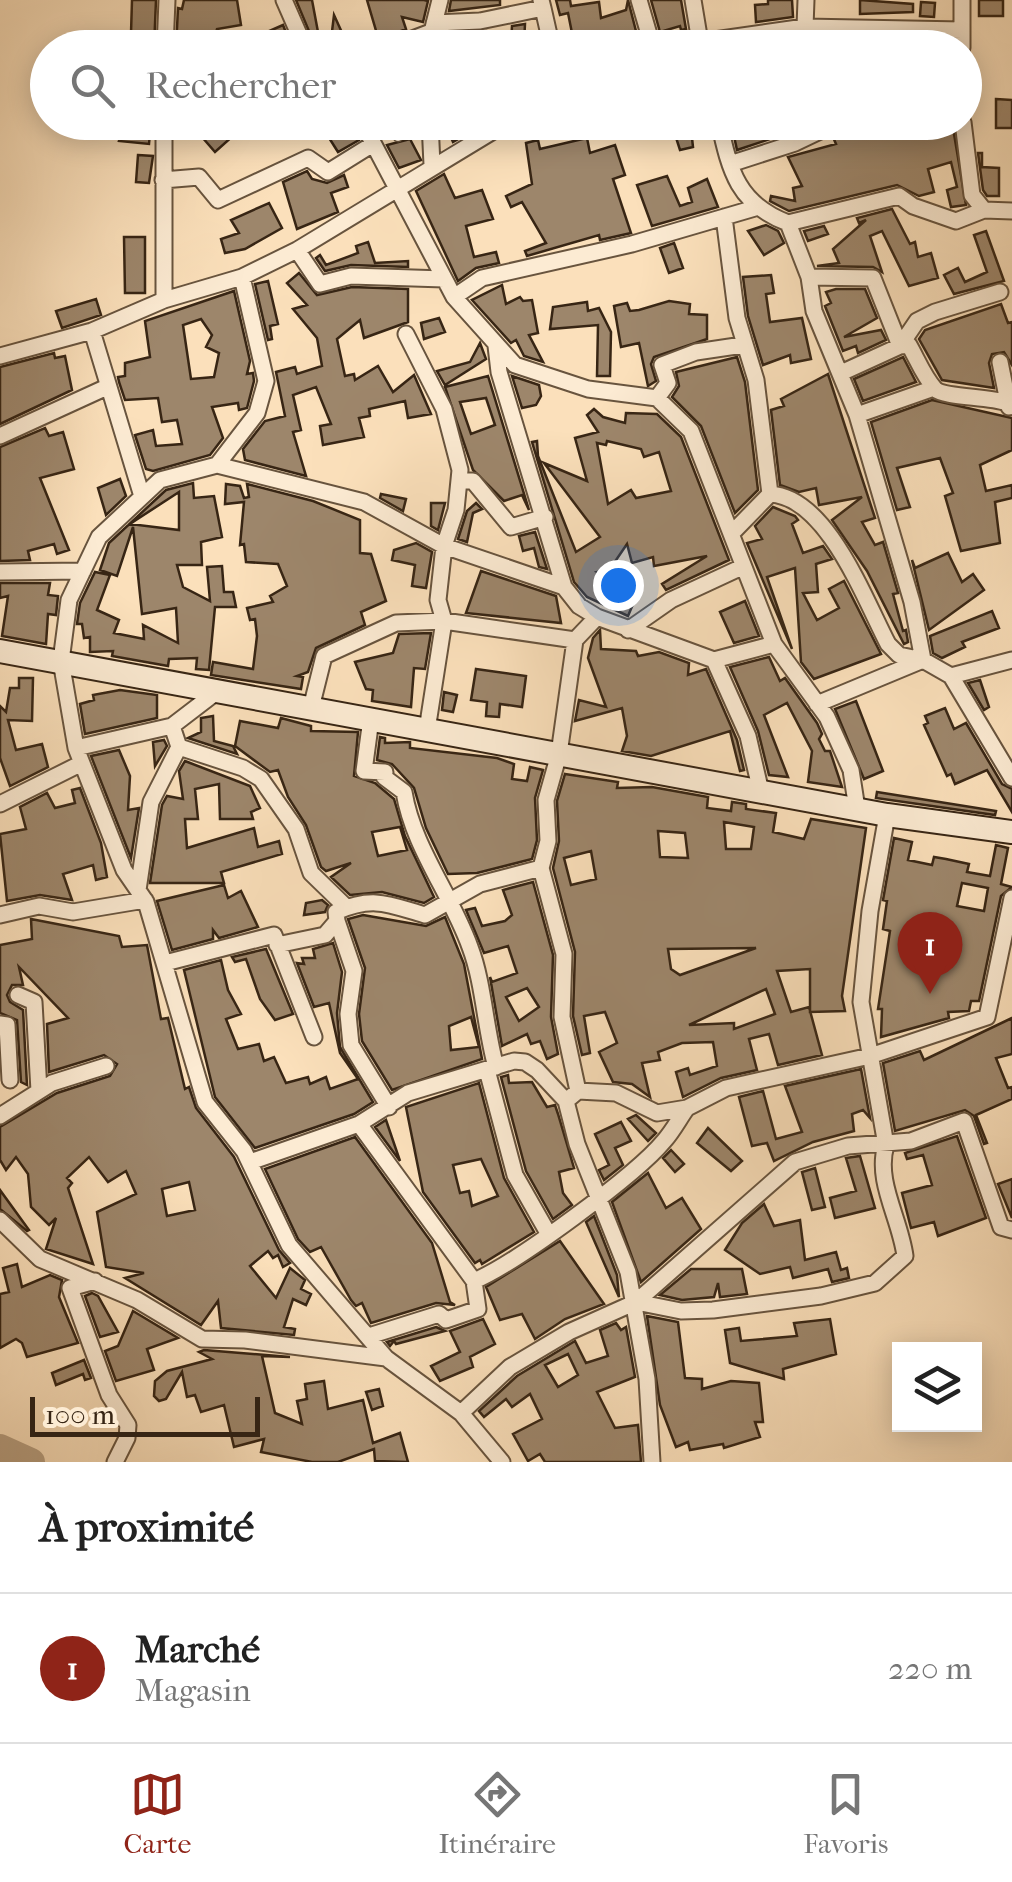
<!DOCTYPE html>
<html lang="fr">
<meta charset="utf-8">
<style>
body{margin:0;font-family:"IM FELL French Canon",serif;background:#f6f6f6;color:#222}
.controls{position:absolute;right:30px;bottom:30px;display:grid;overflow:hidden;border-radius:0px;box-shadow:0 5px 25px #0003}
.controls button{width:90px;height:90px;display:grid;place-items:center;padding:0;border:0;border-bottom:2px solid #e0e0e0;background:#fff;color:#222;font:50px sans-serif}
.scale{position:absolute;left:30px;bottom:25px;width:230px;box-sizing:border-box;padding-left:10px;border:5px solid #372514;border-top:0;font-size:28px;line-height:35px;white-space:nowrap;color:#372514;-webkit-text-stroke:8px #fcebd3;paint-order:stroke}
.you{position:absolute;left:618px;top:585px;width:35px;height:35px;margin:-25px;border:8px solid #fff;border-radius:50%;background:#1a73e8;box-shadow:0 0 0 15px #1a73e833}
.badge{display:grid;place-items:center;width:65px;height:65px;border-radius:50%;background:#8f2418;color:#fff;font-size:32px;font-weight:700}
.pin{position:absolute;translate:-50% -82px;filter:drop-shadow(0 2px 5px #0008)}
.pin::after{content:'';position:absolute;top:52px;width:35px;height:30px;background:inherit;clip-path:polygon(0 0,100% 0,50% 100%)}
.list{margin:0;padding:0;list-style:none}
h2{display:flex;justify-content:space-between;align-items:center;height:130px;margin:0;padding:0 40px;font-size:42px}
h2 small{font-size:32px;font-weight:400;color:#767676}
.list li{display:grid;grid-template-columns:65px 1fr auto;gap:30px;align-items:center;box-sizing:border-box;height:150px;padding:0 40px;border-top:2px solid #e0e0e0}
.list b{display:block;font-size:38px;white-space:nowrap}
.list p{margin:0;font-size:32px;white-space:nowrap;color:#767676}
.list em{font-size:32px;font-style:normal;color:#767676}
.icon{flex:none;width:55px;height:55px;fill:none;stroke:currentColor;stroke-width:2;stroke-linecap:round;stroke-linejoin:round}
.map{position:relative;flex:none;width:1012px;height:1462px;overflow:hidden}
.search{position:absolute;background:#fff;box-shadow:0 5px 25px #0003;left:30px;right:30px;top:30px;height:110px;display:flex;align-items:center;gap:25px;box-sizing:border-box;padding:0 35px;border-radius:55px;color:#767676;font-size:38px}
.sheet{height:280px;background:#fff}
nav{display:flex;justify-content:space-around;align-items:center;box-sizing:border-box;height:140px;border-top:2px solid #e0e0e0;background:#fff;font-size:28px;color:#767676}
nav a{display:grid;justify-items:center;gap:5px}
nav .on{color:#8f2418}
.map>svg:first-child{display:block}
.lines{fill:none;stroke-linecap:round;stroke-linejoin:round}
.river{stroke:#b8a082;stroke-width:28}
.building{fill:#9d866b;stroke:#372514;stroke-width:2.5;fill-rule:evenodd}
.lane-casing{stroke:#68543e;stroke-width:11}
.street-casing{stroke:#68543e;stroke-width:19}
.secondary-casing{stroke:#372514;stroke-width:26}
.lane{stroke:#fcebd3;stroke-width:8}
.street{stroke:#fcebd3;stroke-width:15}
.secondary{stroke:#fcebd3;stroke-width:22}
</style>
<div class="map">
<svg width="1012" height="1462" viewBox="0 0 1012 1462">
<rect width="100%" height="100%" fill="#fbe0bb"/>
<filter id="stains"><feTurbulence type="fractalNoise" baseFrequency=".002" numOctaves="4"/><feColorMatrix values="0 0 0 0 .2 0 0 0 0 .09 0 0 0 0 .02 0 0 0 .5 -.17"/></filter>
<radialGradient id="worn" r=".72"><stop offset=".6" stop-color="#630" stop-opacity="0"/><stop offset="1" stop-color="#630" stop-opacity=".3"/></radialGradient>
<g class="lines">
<path class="river" d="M0,1448L31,1462"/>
</g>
<path class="building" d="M132,0H156L154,48H139L141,34L131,33Z
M184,0H237L241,25L217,29L212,48H176L178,8L182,9Z
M296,0H312L321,48H316Z
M367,0H424L428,1L423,22L402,17L406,29L384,38L378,45L349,48L348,43L377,34Z
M451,0H500V5L449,11Z
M556,0H570L571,6L599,2L601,18L626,10L628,0L637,35L619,42L621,48H575L568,13L560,15Z
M651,0H681L686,29L681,30L680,26L660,32Z
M768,0H792L793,17L756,22L755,5L768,4Z
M860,0L913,4V12L860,14Z
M979,0H1003V16H979Z
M921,2L935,3L934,17L920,16Z
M334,15L349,48H330Z
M525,24L524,44L511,43L512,26Z
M283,25L292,48H262L258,36Z
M486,31V38L475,39L476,48H461L460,35L453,33Z
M806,38L809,48H764L774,43Z
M996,99L1012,100V128H996Z
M125,122H151L149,144L119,141Z
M189,122H263V124L235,134L215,152Z
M319,122H351L359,140L338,152Z
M458,122H471L474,130L453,142L448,130L459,127Z
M610,122H649L650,127L613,136Z
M671,122H708L710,134L692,138L693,147L680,150Z
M731,122H743L747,137L768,131L770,139L737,150Z
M851,122H857L860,129L882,122H952L966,205L951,207L947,190L957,187L951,162L928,169L934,192L919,196L897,185L789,211L770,201L771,196L795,201L793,188L802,186L788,157L836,144L833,137Z
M587,138L590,153L615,145L625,175L613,179L631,233L600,240L599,235L527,256L525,251L546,243L522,202L511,207L506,196L532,184L526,143L538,140L540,149Z
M410,139L421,160L399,168L387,145Z
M978,153H982V167L999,168V196H987L983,190Z
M138,155L153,156L149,183L136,182Z
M307,171L312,179L327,183L344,175L348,187L331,193L338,212L297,229L283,182Z
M444,174L455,198L482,190L493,219L466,226L474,257L496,252L499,263L476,268L458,281L416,191Z
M667,176L680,206L692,202L688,188L707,179L718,207L652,226L637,185Z
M269,203L282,228L245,249L225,253L221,239L239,233L231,220Z
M892,209L910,244L915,242L918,257L931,253L938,278L909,286L882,231L870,236L882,272L873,267L817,266L839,263L833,249L866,220L859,223L857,218Z
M766,225L778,231L784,243L764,255L748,231Z
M824,226L828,234L808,241L804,231Z
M986,231L1004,281L954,294L944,275L958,268L965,282L987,272L974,235Z
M124,237H145V293H125Z
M368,242L375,263L408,261V267L351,265L325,271L316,258L320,255L326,265L358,253L356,246Z
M674,243L683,268L669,273L660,248Z
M299,273L317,295L352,287L408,289V322L364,338L360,320L337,339L345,376L354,374L355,380L378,366L393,392L414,375L431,414L408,418L405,401L369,409L370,416L359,418L364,437L323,445L320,426L331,424L316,387L293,395L301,430L293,432L306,476L245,460L243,449L265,421L285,416L276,372L295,367L297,374L322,366L317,338L293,309L307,305L287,283Z
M771,275L774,293L766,294L770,322L802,318L811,359L791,363L790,355L763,365L748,316L743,277Z
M268,281L278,324L270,326L272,339L268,340L255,284Z
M502,285L506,304L520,297L523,301L532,300L538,333L529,335L543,362L524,356L516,340L511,343L472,300Z
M836,289H865L877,318L844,337L881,330L886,340L858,353L856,346L843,351L825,306L831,303L826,292Z
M234,291L250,361L247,374L253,373L254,381L247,408L239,410L238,403L212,407L223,438L210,455L153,471L146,469L135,435L153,430L156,446L182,444L177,420L162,422L158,398L125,400L119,382L118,377L125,376V363L150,357L145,321ZM201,319L212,335L206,347L219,353L214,377L191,379L183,325Z
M96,299L101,315L62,328L56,311Z
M669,301L690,304L689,314L707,315V339L654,357L651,364L656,381L648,386L639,343L621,347L614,306L627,303L630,311L639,310Z
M587,302L588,311L599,308L611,332L610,376H597L598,325L550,329L553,307Z
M1001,304L1008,323L1012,322V365L1004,352L992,354L989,363L994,388L942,380L919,339L925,330Z
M439,318L445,332L424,339L421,323Z
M480,343L486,359L445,385L437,371L470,362Z
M54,353L55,358L65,356L72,390L0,424V367Z
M737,357L745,382L758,490L735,513L701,426L672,397L679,386L676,372Z
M903,357L916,382L863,401L854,379Z
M828,374L875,518L862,522L875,545L883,542L898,593L893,594L903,631L906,630L908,642L904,644L867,571L832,520L862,497L819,505L816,488L799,492L780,485L771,410L784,406L781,399Z
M488,376L529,510L522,495L504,501L473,470L445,387ZM486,398L495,425L471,434L460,402Z
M512,376L539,385L541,396L536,405L522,408Z
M932,400L1012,418V450L980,465L986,491L1012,485V498L995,502L1000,543L961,551L945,496L953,493L940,458L897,468L910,507L897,510L871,422Z
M594,409L603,417L625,423L626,413L657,414L681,437L729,560L666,590L662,584L707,556L654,566L653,557L632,563L627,544L610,569L597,572L636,597L628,616L587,597L574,582L532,442L537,441L538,456L576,552L600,537L544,463L587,481L575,438L598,432L587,415ZM607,441L641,449L644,457L659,452L671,491L636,498L631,490L608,504L597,443L606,445Z
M45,428L49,436L63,432L74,469L40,478L69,550L57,554L54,544L28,551L30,560L0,561V447Z
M120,479L126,496L106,515L98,488Z
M193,483L194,498L214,496L222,537L201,542L202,565H177L183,587L210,601L207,567L222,566L224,592H233L236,607H215L209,670L196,669L197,658L169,659L168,666L112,656L113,651L90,652V637L84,638L82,624H77L80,603L95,572L110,575L97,610L119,620L114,633L144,639L143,625L178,643L176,608L142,614L133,527L117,576L100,570L109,543L166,490ZM179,492V530L130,524L136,520Z
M226,484L240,486L244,498L249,497L247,484L313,501L360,520V553L371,554L386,601L361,612L365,625L316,648L308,672L297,676L303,677L301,689L211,675L213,662L253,669L257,636L255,619L250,620L247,608L273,602L270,596L287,586L278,564L246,562L244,544L240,545L244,502L225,504Z
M381,494L406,499L403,511L380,498Z
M431,503H445L438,530L431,526Z
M476,503L482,509L473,513L467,542L458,539L467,511Z
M773,507L795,516L798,520L792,524L803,553L823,546L832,559L816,564L818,592L803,593L817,620L839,608L829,589L844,581L881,654L814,679L801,662L795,568L767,577L792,649L747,543L762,539L755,526Z
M535,532L547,569L539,567L534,548L523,551L519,536Z
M416,543L432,552L426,588L412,586L415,565L392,560L394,550Z
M948,553L962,582L973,574L984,590L929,630L912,560L915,568Z
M481,571L556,596L561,623L466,613Z
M0,583H50L48,595L58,596L56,615L48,614L46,644L2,636L8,596L0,598Z
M745,601L759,636L734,643L720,612Z
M992,611L999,628L962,642L965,647L942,658L933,653L930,636Z
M600,630L601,649L636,651L638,656L659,652L689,663L688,675L706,669L737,740L744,770L740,771L730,731L651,756L622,751L627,736L622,708L575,721L579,700L606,707L588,658L593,638Z
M431,633L425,669L414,668L411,707L372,701L373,690L366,689L355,662L393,653L399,634Z
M769,657L780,681L785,678L817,723L822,734L819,739L825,751H830L842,787L808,782L812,751L787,703L764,715L788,777L769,775L758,731L730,667Z
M476,669L526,676L522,707L500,704L499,717L486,716L487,702L471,700Z
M19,678H33L32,721L8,720L16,750L42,744L48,767L10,786L0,758V706L6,712L10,688H19Z
M980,680L989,707L984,710L968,683Z
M120,690L157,695V718L85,734L80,704L94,700L93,695Z
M444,692L457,695L453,712L442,710Z
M856,701L883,771L864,779L835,709Z
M945,708L954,729L966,723L1002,784L1012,789V812L987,770L955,784L951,774L947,776L924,725L928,723L925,716Z
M213,716L214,741L233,746L237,754L188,738L201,732V718Z
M281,718L311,726V731L358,732L354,776L375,783L394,799L405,836L434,897L424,903L382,892L350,895L331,877L351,863L326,871L321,867L306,825L288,797L278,770L270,772L235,746L240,721L278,728ZM400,827L407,850L378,856L372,832Z
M380,737L385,738V743L410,742V748L497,758L514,764L512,779L527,781L530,767L543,770L535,798L537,840L532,859L477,873L448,874L426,828L414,788L392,764L377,760Z
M164,740L167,746L155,766L153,742Z
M119,750L130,776L128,810L139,808L131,858L91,756Z
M185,761L250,786L260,808L251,812L253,819H220L219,784L195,789L198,819H185L187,848L254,828L258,847L279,841L282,854L221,872L224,883H150L162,805L167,796L183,799L179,771Z
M565,774L618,782L617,788L652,787L708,797L707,808L731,811L732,802L746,804V809L776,813L773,832L804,839L811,819L866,828L842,996L845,1011L810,1012V969L777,971L791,1012L809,1007L822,1055L778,1065L769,1034L749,1039L757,1070L721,1078L683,1097L676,1072L688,1068L690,1075L717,1066L713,1042L682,1043L658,1052L660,1060L642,1063L650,1097L632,1084L613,1082L599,1052L617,1043L605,1012L584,1016L590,1053L582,1055L573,1016L575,952L553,868L559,841L557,801ZM724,822L754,827L751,849H726ZM658,831L685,833L688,858L660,857ZM591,851L596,879L571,885L564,858ZM756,948L680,975L671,969L668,949ZM766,989L775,1014L734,1029V1023L689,1025Z
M80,788L101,843L107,877L96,880L93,865L63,874L72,900L40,895L7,901L0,834L26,829L20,807L47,793L55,808L75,803L72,790Z
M877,792L996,811L995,815L876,798Z
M894,838L912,842L908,860L932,865L934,857L946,859L969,864L967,872L990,876L996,845L1008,848L1001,884L1012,887L1001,896L979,1001H971L969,1011L948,1012L949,1018L881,1037L882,1009H878L890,931L883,929L887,901L883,900ZM962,883L988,888L984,911L957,906Z
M533,882L553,955L551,1017L558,1054L547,1059L540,1041L531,1044L527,1034L502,1046L490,977L492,982L517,973L508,946L484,953L466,910L475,908L482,926L505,921L512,915L503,890ZM527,988L539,1007L519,1021L506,997Z
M224,885L228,898L241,891L258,927L219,938L213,930V939L172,950L157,901Z
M322,900L328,905L325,912L304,915L306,903Z
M363,915L426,926L445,917L464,964L482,1059L392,1090L362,1041L359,1014L365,968L348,919ZM471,1017L479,1047L451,1050L449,1026Z
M31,919L119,936L122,947L147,945L161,1019L168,1018L185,1089L189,1087L196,1108L234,1157L279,1250L290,1263L283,1267L278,1255L273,1258L268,1251L250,1266L276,1298L290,1268L305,1280L301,1289L311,1294L306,1305L293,1299L284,1327L295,1329L294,1335L221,1328L218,1301L201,1325L125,1278L144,1273L106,1267L97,1212L136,1194L126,1171L108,1182L89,1157L67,1178L72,1183L68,1188L93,1264L46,1249L56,1218L49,1225L31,1207L28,1174L16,1157L6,1170L0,1160V1127L57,1093L110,1076L117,1064L104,1055L49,1072L47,1024L68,1018L19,967L23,985H12L7,995L10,1002L23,1010L27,1085L21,1082L17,1020L0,1013V945L32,939ZM189,1182L195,1210L167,1216L162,1189Z
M333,943L342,972L337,1013L340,1047L373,1102L354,1114L255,1148L215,1097L184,970L221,960L228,990L241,1014L226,1019L238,1049L259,1044L264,1061L274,1057L286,1083L308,1077L310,1084L326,1077L330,1089L358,1079L340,1053L329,1003L314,1007L297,963L304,964L302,958H315L313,949Z
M266,949L293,1014L275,1020L260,999L246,959L235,962L232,957Z
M1012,1018V1054L996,1058L1008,1088L1012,1087V1099L976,1115L987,1143L984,1144L974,1116L965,1110L895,1131L883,1063L920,1051L924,1060Z
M861,1069L870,1118L863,1110L852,1114L854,1131L813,1142L774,1161L767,1143L752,1146L739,1097L763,1091L776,1139L802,1132L785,1086Z
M508,1075L509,1083L532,1082L547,1107L555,1105L558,1114L574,1168L559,1172L563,1193L572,1205L553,1219L526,1171L501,1077Z
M479,1083L504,1178L534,1232L482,1264L480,1260L475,1263L423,1192L406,1107ZM481,1159L498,1196L472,1206L469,1191L460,1193L453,1165Z
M636,1115L656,1133L648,1141L628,1119Z
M386,1120L400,1161L375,1127Z
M621,1122L631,1141L615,1148L623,1165L604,1180L599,1170L609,1165L595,1134Z
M708,1128L742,1161L731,1171L697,1143Z
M957,1136L986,1218L938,1236L934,1222L911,1228L902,1193L932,1185L923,1155L907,1159L905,1153Z
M355,1137L432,1243L450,1302L455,1305L436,1303L371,1323L362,1303L356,1306L351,1300L321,1247L310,1252L298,1239L265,1169Z
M671,1150L684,1164L675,1172L663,1158Z
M860,1156L875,1208L835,1218L830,1198L856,1191L846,1158Z
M815,1168L825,1207L812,1210L802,1172Z
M648,1173L666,1208L682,1198L701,1229L641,1282L612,1202Z
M1012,1179V1218L998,1184Z
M0,1190L29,1230L27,1231L0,1209Z
M764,1204L774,1226L800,1220L805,1260L836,1252L841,1270L847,1268L849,1278L832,1282L828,1269L793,1278L790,1267L760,1274L725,1250L742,1223Z
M594,1216L617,1275L619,1297L586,1222Z
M560,1241L604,1304L565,1319L535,1339L522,1314L500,1320L486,1287Z
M17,1264L22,1287L50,1275L62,1280L59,1297L78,1343L27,1357L22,1343L16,1339L0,1348V1294L9,1292L3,1268Z
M691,1269H742L747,1294L720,1297L718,1283L714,1297L682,1300L660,1295Z
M92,1293L98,1296L118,1332L100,1337L85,1296Z
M133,1311L178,1338L147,1349L154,1370L116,1381L105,1351L118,1346Z
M647,1316L678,1322L685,1378L702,1379V1389L731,1381L759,1383L763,1422H755L760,1437L724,1448L723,1444L690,1450L688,1442L676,1447L660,1405Z
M483,1319L495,1344L470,1357L473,1367L440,1381L431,1366L460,1352L450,1331Z
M830,1319L836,1354L783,1369L784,1379L730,1363L725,1330L739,1328L741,1341L797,1336L794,1323Z
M616,1323L621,1330L626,1327L635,1377L597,1392L615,1428L638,1425L641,1462H545L540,1454L528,1461L513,1434L542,1419L530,1394L512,1407L506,1399L484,1417L479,1411L517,1376L575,1341L586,1363L608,1356L600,1330ZM568,1354L578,1375L558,1387L545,1365Z
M436,1327L445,1331L396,1344L394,1341L390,1346L387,1342Z
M204,1350L290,1357L262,1356L275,1413L302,1424L297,1401L307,1399L305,1384L324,1381L328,1409L363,1400L373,1443L400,1433L408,1462L375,1461L374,1449L338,1462H312L261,1452L264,1439L234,1447L224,1405L201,1412L195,1395L187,1397L182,1372L166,1399L159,1401L154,1396L155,1381L167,1371L212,1359L199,1352Z
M84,1360L91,1378L85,1380L83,1374L56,1385L52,1373Z
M379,1389L383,1406L372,1410L366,1392Z"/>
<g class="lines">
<g class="lane-casing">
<path id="lane" d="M443,25L449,48
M396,122L398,137"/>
</g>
<g class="street-casing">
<path id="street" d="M284,0L305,48
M639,0L653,48
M693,0L701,48
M543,8L552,48
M434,23L480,21L543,8L541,0
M805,27L806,0
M165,48L167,0
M389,48L431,32
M428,48L440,0
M658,48L805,27L962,30
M962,48V0
M362,122L454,297L515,365L588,389L657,398L691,431L774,644L827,717L851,770L857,809
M430,122L432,165
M719,122C730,172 738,204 788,223L809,277L814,311L857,415L912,602L923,660L951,676L1012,778
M963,122L972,195L984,210
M730,164L795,143L839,122
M163,180L199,177L218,200L308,158L328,172L373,144
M724,217L737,318L756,380L770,494L733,532
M788,223L899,196L913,206L956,221L984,210L1012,211
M297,250L320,284L351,276L444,279
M242,277L266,381L257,413L217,465L160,480L99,537L69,600L61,661L76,748L124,870L146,902L205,1102L244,1151L289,1245L386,1358L461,1413L502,1462
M809,277L873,278L900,346L909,345C917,359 924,377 935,389C944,398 990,396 1007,403
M454,297L482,278L632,244L755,208
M164,300V122
M92,331L141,493
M406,334L444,409L460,470L456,510L444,546L438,600L444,621L427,730
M496,346L499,372L564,587L579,606L597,617L714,660L774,644
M0,356L92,331L164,300L242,277L297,250L508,122
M1000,362L1009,407
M841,373L900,346L917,321L935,312L1000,292
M657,398L668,383L662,365L696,352L743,345
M857,415L934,388
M0,436L107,387
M217,465L364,502L444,546L564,587
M459,481H473L511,527L545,517
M770,494C827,497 864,598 888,644L899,655L923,660L817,704
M0,572L83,571
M628,630L671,600L742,567
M575,640L559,754L546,800L548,841L541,868L564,954L562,1017L578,1091
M714,660L748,736L761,792
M951,676L1012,660
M311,708L324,656L396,623L444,621L575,640L597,617
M371,719L364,771L385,772L384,777L404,792C413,847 451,894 470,947C484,984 485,1028 496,1067
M172,726L179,747L243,768L261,779L296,829L311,873L346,907
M76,748L172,726L219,690
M0,804L82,763
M138,890L151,802L179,747
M0,915L39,906L73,912L145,900
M337,921L354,971L348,1014L351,1045L389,1107
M277,945L325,935L337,921L336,912C374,895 390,905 425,915L480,884L541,868
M165,963L274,935L314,1037
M18,995L34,1002L39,1091
M0,1024L7,1025L10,1080
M487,1070L515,1175L548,1233
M566,1101L578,1091L616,1093L657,1113L687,1108L726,1088L870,1056L987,1017L1012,898
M0,1116L52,1083L106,1066
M359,1124L474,1281
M250,1162L359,1124L408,1093L514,1061L525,1062L537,1070L566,1101L577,1144L628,1272L647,1379L652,1462
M0,1220L40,1259L137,1300L202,1339L245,1340L386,1358
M95,1281L70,1288L109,1395L128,1425L127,1438L115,1462
M636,1302L681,1311L713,1310L821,1296L875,1283L905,1256C900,1218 875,1181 886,1145L861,1002L870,911L887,815
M369,1336L439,1314L446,1320L478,1309L474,1281C515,1264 636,1175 664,1141C673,1131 679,1119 687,1108
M461,1413L510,1367L569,1332L636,1302L795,1162L848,1146L911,1141L964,1121L1001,1227L1012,1230"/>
</g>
<g class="secondary-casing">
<path id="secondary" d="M0,651L887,815L1012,832"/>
</g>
<use href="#lane" class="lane"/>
<use href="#street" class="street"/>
<use href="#secondary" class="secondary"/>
</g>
<rect width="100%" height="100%" filter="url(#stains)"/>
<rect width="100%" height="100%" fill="url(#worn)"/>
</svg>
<div class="controls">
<button><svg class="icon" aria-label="layers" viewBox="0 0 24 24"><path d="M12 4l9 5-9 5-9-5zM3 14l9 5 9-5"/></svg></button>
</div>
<div class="scale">100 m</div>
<div class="you"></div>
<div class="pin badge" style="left:930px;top:994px">1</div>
<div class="search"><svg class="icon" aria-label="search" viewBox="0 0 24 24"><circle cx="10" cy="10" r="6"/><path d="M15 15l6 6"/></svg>Rechercher</div>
</div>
<section class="sheet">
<h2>À proximité<small></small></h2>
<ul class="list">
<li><span class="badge">1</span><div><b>Marché</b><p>Magasin</p></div><em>220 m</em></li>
</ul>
</section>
<nav>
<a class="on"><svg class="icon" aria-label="map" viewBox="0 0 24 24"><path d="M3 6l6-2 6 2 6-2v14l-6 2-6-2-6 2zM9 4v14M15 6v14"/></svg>Carte</a>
<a><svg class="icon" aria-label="directions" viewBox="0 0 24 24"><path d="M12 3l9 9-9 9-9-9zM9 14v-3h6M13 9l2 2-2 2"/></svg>Itinéraire</a>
<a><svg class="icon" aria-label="saved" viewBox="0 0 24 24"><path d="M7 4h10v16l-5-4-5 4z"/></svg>Favoris</a>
</nav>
